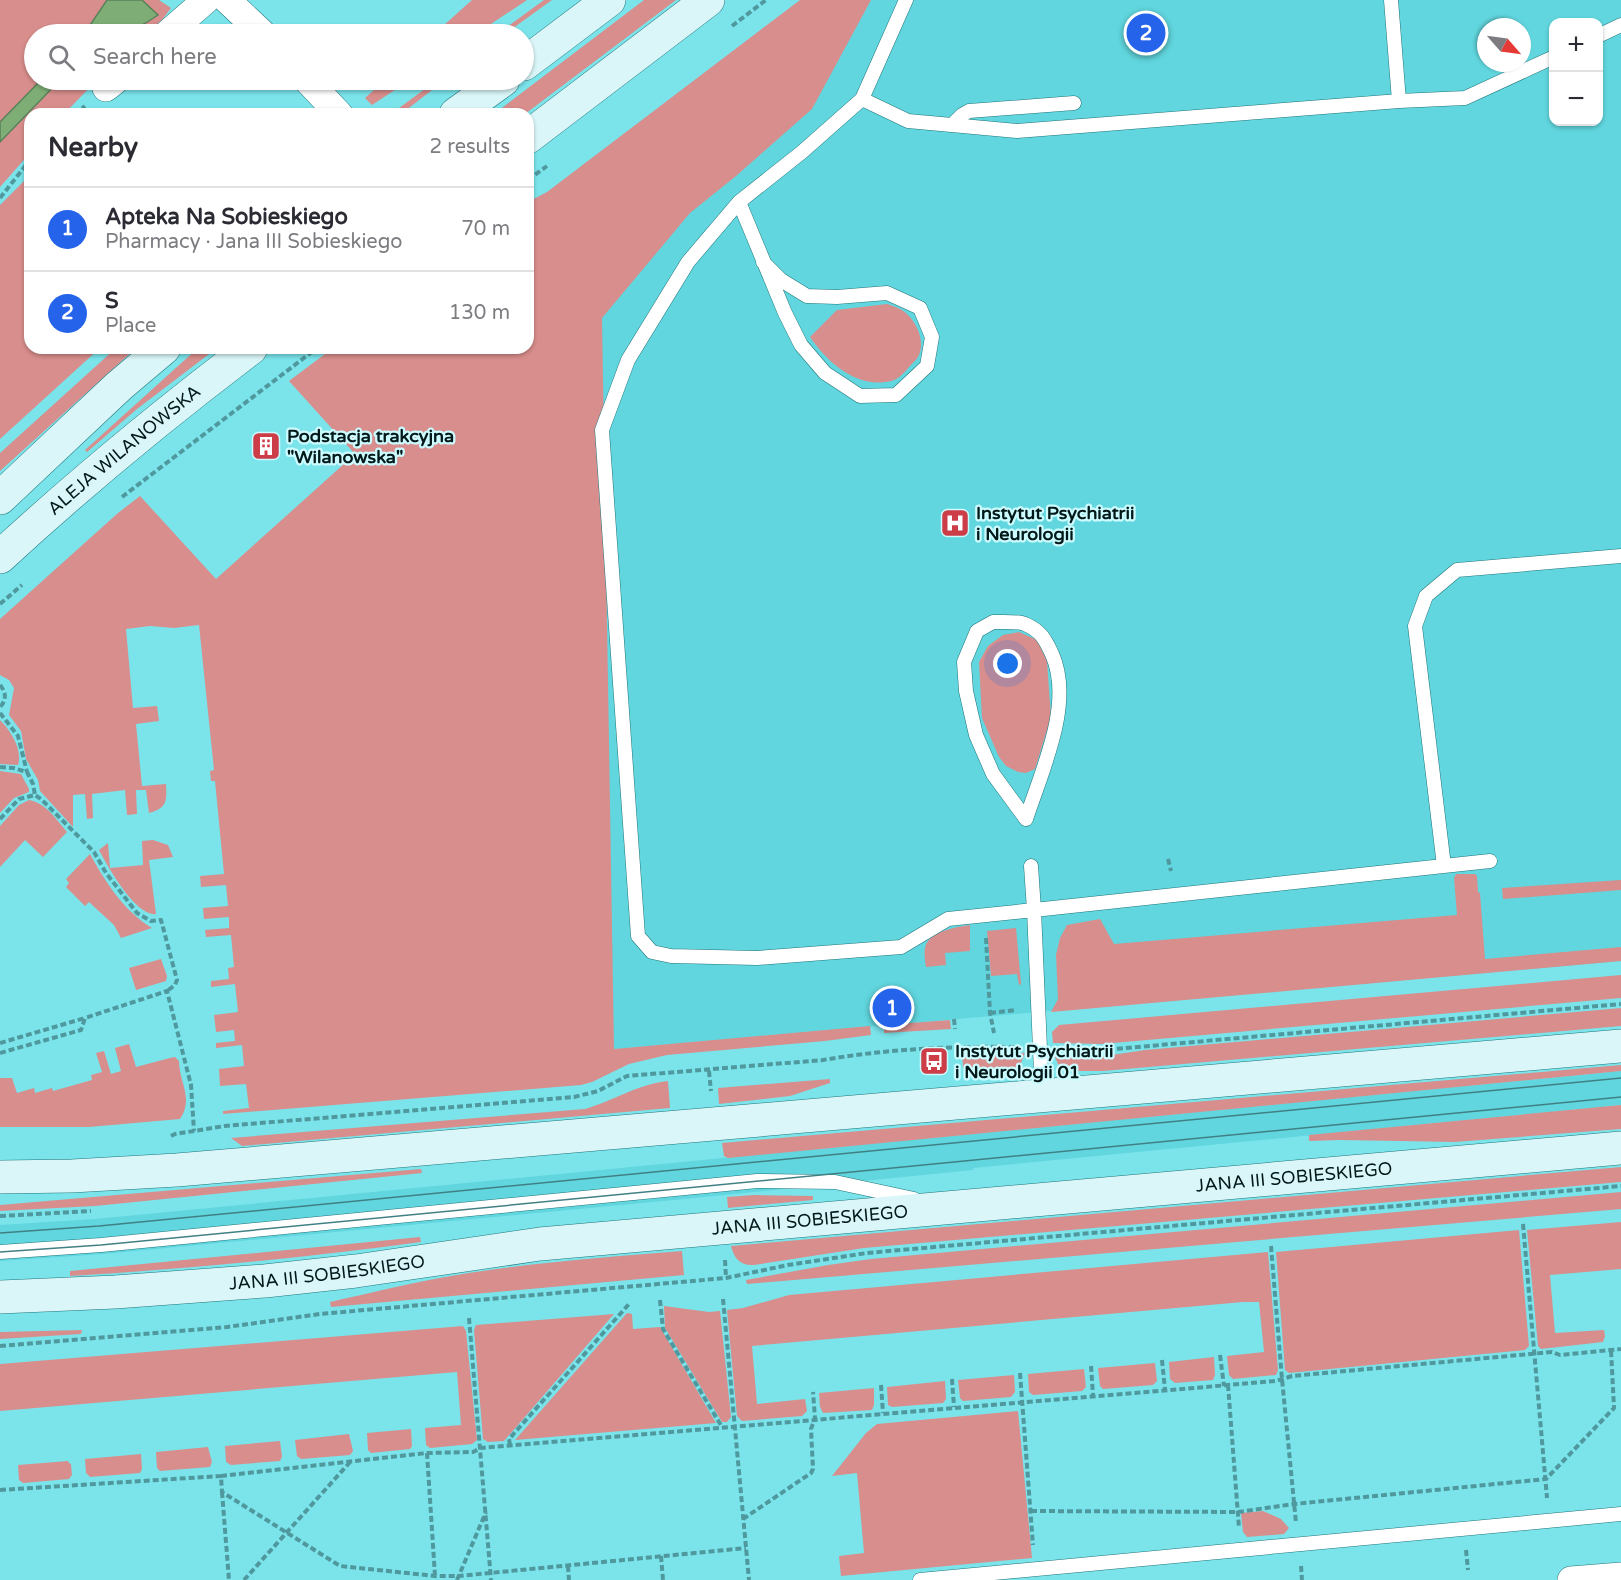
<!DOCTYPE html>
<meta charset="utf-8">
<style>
body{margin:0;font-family:"Varela Round",sans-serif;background:#f7f7f7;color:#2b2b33}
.controls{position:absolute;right:18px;top:18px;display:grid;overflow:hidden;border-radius:12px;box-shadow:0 2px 4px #0004}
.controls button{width:54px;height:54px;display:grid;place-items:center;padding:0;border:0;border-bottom:2px solid #e1e1e2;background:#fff;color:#2b2b33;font:30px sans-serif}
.compass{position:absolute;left:1477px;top:18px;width:54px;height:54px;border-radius:50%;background:#fff;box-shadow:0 2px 4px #0004;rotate:118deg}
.you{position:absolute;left:1008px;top:664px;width:21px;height:21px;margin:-15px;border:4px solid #fff;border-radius:50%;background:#1a73e8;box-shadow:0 0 0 9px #1a73e833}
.badge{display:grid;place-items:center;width:39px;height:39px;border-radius:50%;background:#2563eb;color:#fff;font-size:20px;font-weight:700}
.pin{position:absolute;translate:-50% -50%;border:3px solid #fff;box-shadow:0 2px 6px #0006}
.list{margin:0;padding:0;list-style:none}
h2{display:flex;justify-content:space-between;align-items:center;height:78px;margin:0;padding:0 24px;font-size:26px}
h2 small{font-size:20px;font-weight:400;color:#7c7c81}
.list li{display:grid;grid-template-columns:39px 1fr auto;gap:18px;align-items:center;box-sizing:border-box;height:84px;padding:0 24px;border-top:2px solid #e1e1e2}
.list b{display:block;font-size:22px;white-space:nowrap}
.list p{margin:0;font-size:20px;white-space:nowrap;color:#7c7c81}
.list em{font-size:20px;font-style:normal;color:#7c7c81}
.icon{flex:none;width:33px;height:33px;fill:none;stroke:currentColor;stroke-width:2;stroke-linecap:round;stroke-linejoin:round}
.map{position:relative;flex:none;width:1621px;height:1580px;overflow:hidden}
.search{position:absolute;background:#fff;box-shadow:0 2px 4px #0004;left:24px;top:24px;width:510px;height:66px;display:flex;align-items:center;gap:15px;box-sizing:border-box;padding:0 21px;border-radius:33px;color:#7c7c81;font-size:22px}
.panel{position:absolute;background:#fff;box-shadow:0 2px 4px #0004;left:24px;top:108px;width:510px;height:246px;border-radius:18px}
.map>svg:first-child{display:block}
.built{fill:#61d6de;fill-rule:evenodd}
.green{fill:#d88e8c}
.water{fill:#7eae76;stroke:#59815a;stroke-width:1.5}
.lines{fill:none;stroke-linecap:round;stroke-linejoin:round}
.service-casing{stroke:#1f757a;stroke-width:15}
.minor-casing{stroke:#1f757a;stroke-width:28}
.secondary-casing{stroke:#1f757a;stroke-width:34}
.path{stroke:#4f999e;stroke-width:4;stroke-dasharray:6 3;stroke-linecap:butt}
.service{stroke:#fff;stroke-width:14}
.minor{stroke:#fff;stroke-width:27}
.secondary{stroke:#daf6f8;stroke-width:33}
.tram{stroke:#408084;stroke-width:1.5}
.labels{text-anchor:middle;stroke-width:4.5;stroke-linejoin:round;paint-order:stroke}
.poi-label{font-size:18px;font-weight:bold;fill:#021819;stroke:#ccfcff;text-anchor:start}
.street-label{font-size:18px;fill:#021819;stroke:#ccfcff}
</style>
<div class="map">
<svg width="1621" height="1580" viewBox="0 0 1621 1580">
<rect width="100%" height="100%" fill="#7be4eb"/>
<path class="built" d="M871,0H1621V961L569,1053L528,348V308ZM1554,22H1598V122H1554ZM1486,27H1522V63H1486Z
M1621,1071V1105L973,1168V1170L674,1200L104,1254L0,1261V1225L95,1219Z"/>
<path class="green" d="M0,0H107L84,34H34V80H41L0,122Z
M142,0H159L171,8L162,20L146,34H120L146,23L157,15Z
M472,0H527L476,34H434Z
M544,0H552L509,31L507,27Z
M644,0H676L525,114H494Z
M800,0H871L812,109L736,176L690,213L602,318L614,1049L870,1026L871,1035L825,1041L667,1055L629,1064L592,1082L581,1085L223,1114V1111L249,1108L246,1084L220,1086L219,1069L244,1066L242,1045L216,1048V1043L235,1041L234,1030L216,1032L214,1015L238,1012L235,984L211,987V981L229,979L228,968L234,967L231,935L206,937L205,930L229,928V917L204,919L203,908L228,906L226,885L201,887L200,876L224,874L215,781H211L210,771L214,770L199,625L174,628L150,626L126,629L133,708L157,706L159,721L136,724L142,786L166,784C167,801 167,808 149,813L146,790H136L137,814L127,815L125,790L92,794L93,818L87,819L85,794L73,795V827L40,791L38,780L26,759L21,731L9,715L14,688L9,680L0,675V619L118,513L140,496L216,579L355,454L289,381L333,348H528V202L547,192Z
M60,80H97L64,114H30V153L0,187V142Z
M385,80H410L372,105L365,98Z
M437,80H445L401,114H391Z
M30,175V348H100L0,439V205Z
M887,304C891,305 896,307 900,309C915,317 927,341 918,357C916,360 912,364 909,367C905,372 898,380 891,381C857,389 828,363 810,337L837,310Z
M116,348H136L0,471V453Z
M198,348H217L137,409L87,452L85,450Z
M1019,632L1037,640L1047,661L1051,717L1035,769L1026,773L1018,772L1006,766L999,757L982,718L979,662L988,646L1003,635Z
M0,720C11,731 23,750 18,765L0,764Z
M0,771L21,774L29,789V792L14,798L0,813Z
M29,800C46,803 56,819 67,832L43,857L25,840L0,867V826L19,805Z
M153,840L168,845L173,857L149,860L156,914C136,917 108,867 99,850L108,843L110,868L143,865L142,841Z
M90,854C106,883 124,911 152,928L121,938L114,925L89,902L85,906L66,887L69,883L66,879Z
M1456,874H1475L1477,876L1478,892L1480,893L1485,959L1621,947V961L1051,1012L1058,999L1056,955L1060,938L1067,925L1100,919L1114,944L1457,915L1454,878Z
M1621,880V890L1503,899L1502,888Z
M970,925V951L945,953L946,965L926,967C925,961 924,953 925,948C928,931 957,927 970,925Z
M1016,928L1021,984L1019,985L1017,974L991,976L987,931Z
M161,959L167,976L166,981L136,990L129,968Z
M1621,975V998L1102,1044L1053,1043L1052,1032L1059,1025Z
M1621,1008V1026L1103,1071H1065L1058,1064L1054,1055L1105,1056L1145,1050Z
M950,1020L951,1029L884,1033V1025Z
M129,1044L136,1067L170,1058L175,1057L179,1061C179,1082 194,1098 180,1119L89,1127H0V1078H12L17,1093L34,1088L35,1093L52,1088L53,1091L92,1080L91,1075L102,1072L96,1053L104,1051L111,1074L121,1071L115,1048Z
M962,1052L1025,1053L1021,1063L1013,1070L963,1068Z
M1621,1065V1071L728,1158L724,1156L722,1143Z
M830,1079V1083L790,1096L719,1104L718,1088Z
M668,1081L670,1108L242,1146L231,1138L585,1109C613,1101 638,1084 668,1081Z
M1621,1105V1129L1455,1142L1340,1140L1309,1141V1135Z
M1621,1167V1182L864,1248L754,1265C741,1266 734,1259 731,1246Z
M421,1169L422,1173L95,1206L0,1211V1205Z
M1621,1192V1209L747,1284L746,1280L828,1265L871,1259Z
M754,1195L813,1196V1200L728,1208L727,1197Z
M1621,1222V1269L1550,1275L1555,1333L1604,1330L1605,1336L1603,1342L1541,1349L1538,1346L1527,1230Z
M1519,1230L1529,1346L1525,1350L1289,1373L1285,1370L1276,1252Z
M420,1237L421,1242C304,1258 187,1269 70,1276V1271Z
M682,1251L684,1275L331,1307L330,1302C370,1293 410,1283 451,1276C527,1263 605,1257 682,1251Z
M1268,1252L1278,1370L1276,1375L1233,1379L1229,1375L1227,1356L1264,1352L1259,1302H1243L752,1346L757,1404L805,1399L807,1411L802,1416L742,1421L737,1416L727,1310L743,1308L789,1295Z
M664,1306L709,1312L720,1311L731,1417L727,1422H722L665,1328Z
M627,1313L632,1314L633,1329L660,1327L716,1423L515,1440Z
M614,1314L504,1441L488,1442L483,1439L474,1330L476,1325Z
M463,1326L466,1331L477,1440L472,1444L430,1448L426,1445L425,1428L461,1425L457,1372L0,1411V1364Z
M82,1330L81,1334L0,1339V1332Z
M1214,1357L1215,1375L1213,1380L1175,1383L1170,1379L1169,1362Z
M1155,1363L1157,1381L1153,1385L1103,1389L1100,1386L1098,1368Z
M1084,1369L1086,1387L1082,1391L1033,1395L1029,1392L1028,1374Z
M1014,1375L1015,1392L1011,1397L963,1401L960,1398L958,1380Z
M945,1381L946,1399L943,1403L892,1407L888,1405L887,1387Z
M874,1388V1405L872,1410L823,1413L820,1407L819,1393Z
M1018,1411L1032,1558L841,1576L839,1556L864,1553L857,1473L832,1476L866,1433L877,1424Z
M411,1429L412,1446L410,1449L371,1453L368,1450L367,1433Z
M349,1434L353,1451L350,1455L301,1459L297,1456L295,1440Z
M280,1441L282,1457L280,1461L231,1465L226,1462L225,1446Z
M208,1447L212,1462L210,1467L160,1471L157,1468L156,1452Z
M141,1454L142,1469L140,1473L90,1477L86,1473L85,1459Z
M68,1461L69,1463L71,1464L72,1475L69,1479L23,1483L19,1480L18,1465Z
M1263,1511L1281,1519L1289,1528L1284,1534L1247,1537L1243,1532L1241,1513Z"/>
<path class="water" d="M107,0H142L158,15C130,35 116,35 84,34Z
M41,80H60L0,142V122Z"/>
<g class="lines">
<g class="service-casing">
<path id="service" d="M906,0L862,99L802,152L739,202L688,262L628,360L602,430L638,936L652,952L671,956L757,958L901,947L948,919L1034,910L1031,866
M1391,0L1399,101
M1598,36L1621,25
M862,99L908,121L1017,131L1399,101L1465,98L1554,57
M952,125L962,115L969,111L1074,103
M739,202L785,313L801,345L825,373L860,396L896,395L927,366L932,337L920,308L887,293L837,297L807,296L781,280L763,262
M993,622C1003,622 1017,621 1025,624C1041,631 1045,639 1052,654C1074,703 1042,770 1026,819L993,774L976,735L966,691L964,662L977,631Z
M1444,866L1415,626L1426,596L1457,570L1621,556
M1042,1095L1034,910L1490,861
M0,1252L101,1245L757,1181L835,1182L914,1199
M920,1580L1621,1514"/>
</g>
<g class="minor-casing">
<path id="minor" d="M227,0L263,34
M167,34L206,0
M307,80L339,114
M106,88L116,80
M1571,1580L1621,1576"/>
</g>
<g class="secondary-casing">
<g id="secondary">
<path d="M524,64L609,0"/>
<path d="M456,114L503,80"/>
<path d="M528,137L708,0"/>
<path d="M0,498L119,386L164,348"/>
<path id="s1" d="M0,557C80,483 164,414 251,348"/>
<path d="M0,1177L72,1176L177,1170L1621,1046"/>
<path id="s2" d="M0,1297L115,1292L265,1281L356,1271L540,1244L1621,1148"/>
</g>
</g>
<path class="path" d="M732,26L766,0
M75,114L85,106
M528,180L547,166
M0,198L30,160
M122,497L317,348
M0,604L22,585
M0,685C6,692 7,700 0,707
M0,713L18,736L27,772
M0,767L13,768L27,772L33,784L35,795
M0,819L19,799L35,795L41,799L94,852L106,873L137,913L151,921L161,920L177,980L175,985L167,991
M1168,859L1171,871
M986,938L990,1013L994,1033
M990,1013L1016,1010
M954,1019L955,1029
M0,1043L85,1018
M1063,1049L1104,1050L1621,1004
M0,1053L81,1030L85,1018L167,991L191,1085L194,1131
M709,1071L711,1091
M171,1136L175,1134L225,1126L574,1097L598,1091L627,1076L823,1060C887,1049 952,1046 1016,1047
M0,1216L91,1211
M1523,1224L1547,1498
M1271,1246L1282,1379L1296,1523
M725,1260L726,1278
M723,1299L749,1580
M660,1300L663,1329L722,1427
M469,1318L491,1580
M0,1346L227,1327L320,1314L726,1278L788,1265L867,1253L1621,1186
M1220,1355L1224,1386
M1162,1360L1165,1390
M1091,1366L1093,1395
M1020,1373L1033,1545
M952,1379L954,1407
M881,1385L883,1413
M1228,1385L1239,1528
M510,1445L509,1439L629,1304
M427,1453L435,1576
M221,1476L427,1453L473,1452L481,1448L1276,1381L1292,1376L1552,1352L1560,1355L1621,1349
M0,1490L221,1476L222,1492L340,1566L435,1576H459L746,1548
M222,1492L229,1580
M1031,1511L1238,1512L1294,1504L1546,1479L1614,1408L1611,1350
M743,1519L811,1473L813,1469L811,1429L815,1418L813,1392
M1466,1550L1468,1570
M661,1556L663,1580
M568,1566L569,1580
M1301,1566L1302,1580
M244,1580L351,1461
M457,1580L486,1512"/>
<use href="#service" class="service"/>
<use href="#minor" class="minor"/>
<use href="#secondary" class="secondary"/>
<path class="tram" d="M0,1233L99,1226L1621,1078
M0,1252L101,1245L1621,1097"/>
</g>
<defs>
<g id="building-square" transform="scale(1.5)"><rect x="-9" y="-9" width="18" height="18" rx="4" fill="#cd3d48" stroke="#ccfcff"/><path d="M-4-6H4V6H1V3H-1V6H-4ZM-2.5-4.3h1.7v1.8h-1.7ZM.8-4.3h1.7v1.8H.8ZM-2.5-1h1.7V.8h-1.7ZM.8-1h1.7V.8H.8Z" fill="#fff"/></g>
<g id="hospital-square" transform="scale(1.5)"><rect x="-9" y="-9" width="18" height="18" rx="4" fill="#cd3d48" stroke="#ccfcff"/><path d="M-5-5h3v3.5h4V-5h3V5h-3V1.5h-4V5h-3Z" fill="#fff"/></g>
<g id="bus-square" transform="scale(1.5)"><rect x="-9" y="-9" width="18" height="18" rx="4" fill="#cd3d48" stroke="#ccfcff"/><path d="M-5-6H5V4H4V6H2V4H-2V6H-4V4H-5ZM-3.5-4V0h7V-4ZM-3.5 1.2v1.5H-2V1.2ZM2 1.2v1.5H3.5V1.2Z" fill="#fff"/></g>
</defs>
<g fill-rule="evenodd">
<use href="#building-square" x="266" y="446"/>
<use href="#hospital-square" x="955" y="523"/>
<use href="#bus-square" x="934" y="1061"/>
</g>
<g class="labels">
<g class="poi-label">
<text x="287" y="442">Podstacja trakcyjna<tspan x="287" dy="21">"Wilanowska"</tspan></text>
<text x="976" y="519">Instytut Psychiatrii<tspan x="976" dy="21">i Neurologii</tspan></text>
<text x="955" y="1057">Instytut Psychiatrii<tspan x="955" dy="21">i Neurologii 01</tspan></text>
</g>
<g class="street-label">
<text dy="6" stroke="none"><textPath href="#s1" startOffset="164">ALEJA WILANOWSKA</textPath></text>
<text dy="6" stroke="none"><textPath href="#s2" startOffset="1300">JANA III SOBIESKIEGO</textPath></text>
<text dy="6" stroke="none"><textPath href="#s2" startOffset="814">JANA III SOBIESKIEGO</textPath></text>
<text dy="6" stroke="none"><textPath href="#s2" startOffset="328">JANA III SOBIESKIEGO</textPath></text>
</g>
</g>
</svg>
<div class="controls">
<button>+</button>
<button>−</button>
</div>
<svg class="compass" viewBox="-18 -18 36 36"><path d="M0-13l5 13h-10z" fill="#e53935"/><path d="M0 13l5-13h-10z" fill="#7c7c81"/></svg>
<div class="you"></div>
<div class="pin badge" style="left:892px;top:1008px">1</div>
<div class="pin badge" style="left:1146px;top:33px">2</div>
<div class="search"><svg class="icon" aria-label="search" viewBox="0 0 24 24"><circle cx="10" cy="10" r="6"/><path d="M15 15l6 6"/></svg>Search here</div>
<section class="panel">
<h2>Nearby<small>2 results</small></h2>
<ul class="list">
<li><span class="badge">1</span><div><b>Apteka Na Sobieskiego</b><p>Pharmacy · Jana III Sobieskiego</p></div><em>70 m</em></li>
<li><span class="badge">2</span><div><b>S</b><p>Place</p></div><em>130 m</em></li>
</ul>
</section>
</div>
